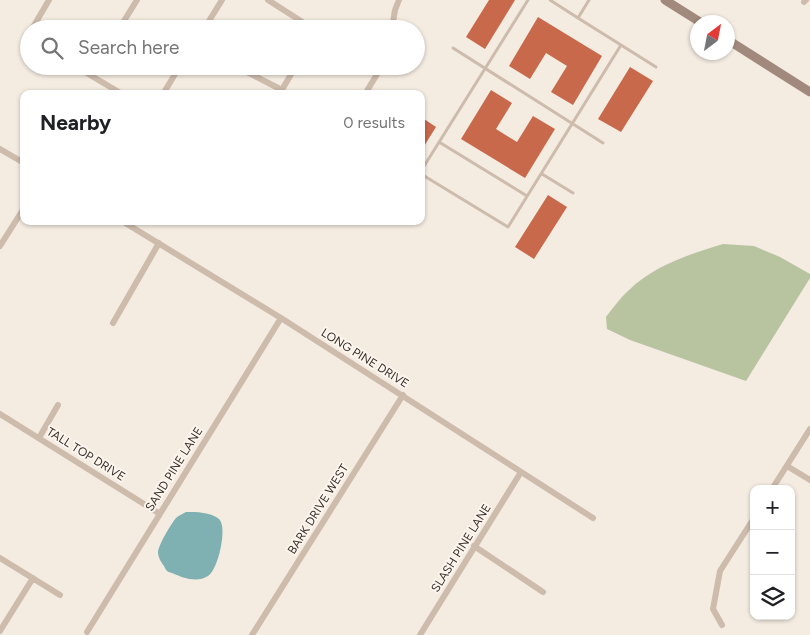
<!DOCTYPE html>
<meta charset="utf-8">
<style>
body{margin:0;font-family:Figtree,sans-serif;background:#f6f6f6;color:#202124}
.controls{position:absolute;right:15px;bottom:15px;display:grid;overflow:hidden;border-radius:10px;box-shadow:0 1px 4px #0004}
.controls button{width:45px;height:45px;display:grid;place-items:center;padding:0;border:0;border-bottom:1px solid #e0e0e0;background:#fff;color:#202124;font:25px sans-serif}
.compass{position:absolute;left:690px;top:15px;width:45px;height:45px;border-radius:50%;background:#fff;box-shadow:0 1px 4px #0004;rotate:32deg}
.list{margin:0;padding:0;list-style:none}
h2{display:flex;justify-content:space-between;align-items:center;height:65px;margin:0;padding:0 20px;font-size:21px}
h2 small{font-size:16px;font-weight:400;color:#757577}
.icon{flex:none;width:28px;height:28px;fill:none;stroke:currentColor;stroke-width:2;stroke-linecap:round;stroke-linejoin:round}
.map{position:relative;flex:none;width:810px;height:635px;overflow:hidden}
.search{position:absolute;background:#fff;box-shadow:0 1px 4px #0004;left:20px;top:20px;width:405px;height:55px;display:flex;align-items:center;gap:12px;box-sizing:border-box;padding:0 18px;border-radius:28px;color:#757577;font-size:19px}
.panel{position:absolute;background:#fff;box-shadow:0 1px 4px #0004;left:20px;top:90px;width:405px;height:135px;border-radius:10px}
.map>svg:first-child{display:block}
.green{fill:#b8c4a0}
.water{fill:#7fb0b2}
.building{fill:#c8694b}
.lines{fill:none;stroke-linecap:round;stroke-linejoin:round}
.lane{stroke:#cdbbac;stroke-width:3}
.street{stroke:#cdbbac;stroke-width:6}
.secondary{stroke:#a18a7d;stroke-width:9}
.labels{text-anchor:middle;stroke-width:4;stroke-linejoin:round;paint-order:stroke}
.street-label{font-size:12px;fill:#3b302b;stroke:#fbf5ee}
</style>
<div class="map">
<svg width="810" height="635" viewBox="0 0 810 635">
<rect width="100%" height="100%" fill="#f4ebe1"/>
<path class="green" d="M723,244L754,246L780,257L810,274V278L746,381L630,340L607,329L606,317C613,308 620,298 629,290C655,265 690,254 723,244Z"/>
<path class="water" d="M186,512C196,512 211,512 219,519C228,527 218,570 208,576C197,583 183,578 172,573C167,572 166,570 164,566C161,562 158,557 158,552C159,544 171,524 176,518C179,515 183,514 186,512Z"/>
<path class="building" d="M489,0H515L485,49L466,37Z
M538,17L602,56L573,105L551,92L567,66L546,53L530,79L509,66Z
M630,67L653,81L621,132L598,119Z
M491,90L512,103L496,129L517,142L533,116L555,129L525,178L461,139Z
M421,117L436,127L421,151Z
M548,195L567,207L534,259L515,247Z"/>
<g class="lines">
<path class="lane" d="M550,0L578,18
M589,0L578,18L656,67
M453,48L603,143
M439,142L527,196
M421,171L528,0
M421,174L508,227L621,45
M542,174L573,193"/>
<path class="street" d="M268,0L304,23L310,29
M804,2L806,0
M32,29L49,0
M119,29L137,0
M204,29L222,0
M392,29L395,10L399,0
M75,66L122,94
M239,68L282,90
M90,75L95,66
M280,93L296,66
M163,94L180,66
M365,94L382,66
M0,149L24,163
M122,221L281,318L593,518
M0,246L24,208
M113,323L159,243
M0,414L160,514
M39,438L58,405
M787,466L810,480
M772,489L810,429
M474,546L543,592
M0,558L60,595
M722,625L713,609L720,571L754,518
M0,631L33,578
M87,632L281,318
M252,635L403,395
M420,635L521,472"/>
<path class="secondary" d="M665,0L700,22
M728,40L810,92"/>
</g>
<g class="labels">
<g class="street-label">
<text transform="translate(365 358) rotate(32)" y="4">LONG PINE DRIVE</text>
<text transform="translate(86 454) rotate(32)" y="4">TALL TOP DRIVE</text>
<text transform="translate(174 469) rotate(-58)" y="4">SAND PINE LANE</text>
<text transform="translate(318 509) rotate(-58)" y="4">BARK DRIVE WEST</text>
<text transform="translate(461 548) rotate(-58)" y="4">SLASH PINE LANE</text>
</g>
</g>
</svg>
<div class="controls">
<button>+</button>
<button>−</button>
<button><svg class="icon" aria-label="layers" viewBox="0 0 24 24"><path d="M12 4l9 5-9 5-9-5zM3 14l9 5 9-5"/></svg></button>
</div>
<svg class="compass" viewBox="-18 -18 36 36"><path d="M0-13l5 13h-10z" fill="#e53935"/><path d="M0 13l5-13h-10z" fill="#757577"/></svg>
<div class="search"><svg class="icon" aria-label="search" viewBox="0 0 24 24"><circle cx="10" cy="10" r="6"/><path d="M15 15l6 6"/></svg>Search here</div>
<section class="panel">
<h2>Nearby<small>0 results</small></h2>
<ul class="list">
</ul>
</section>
</div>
